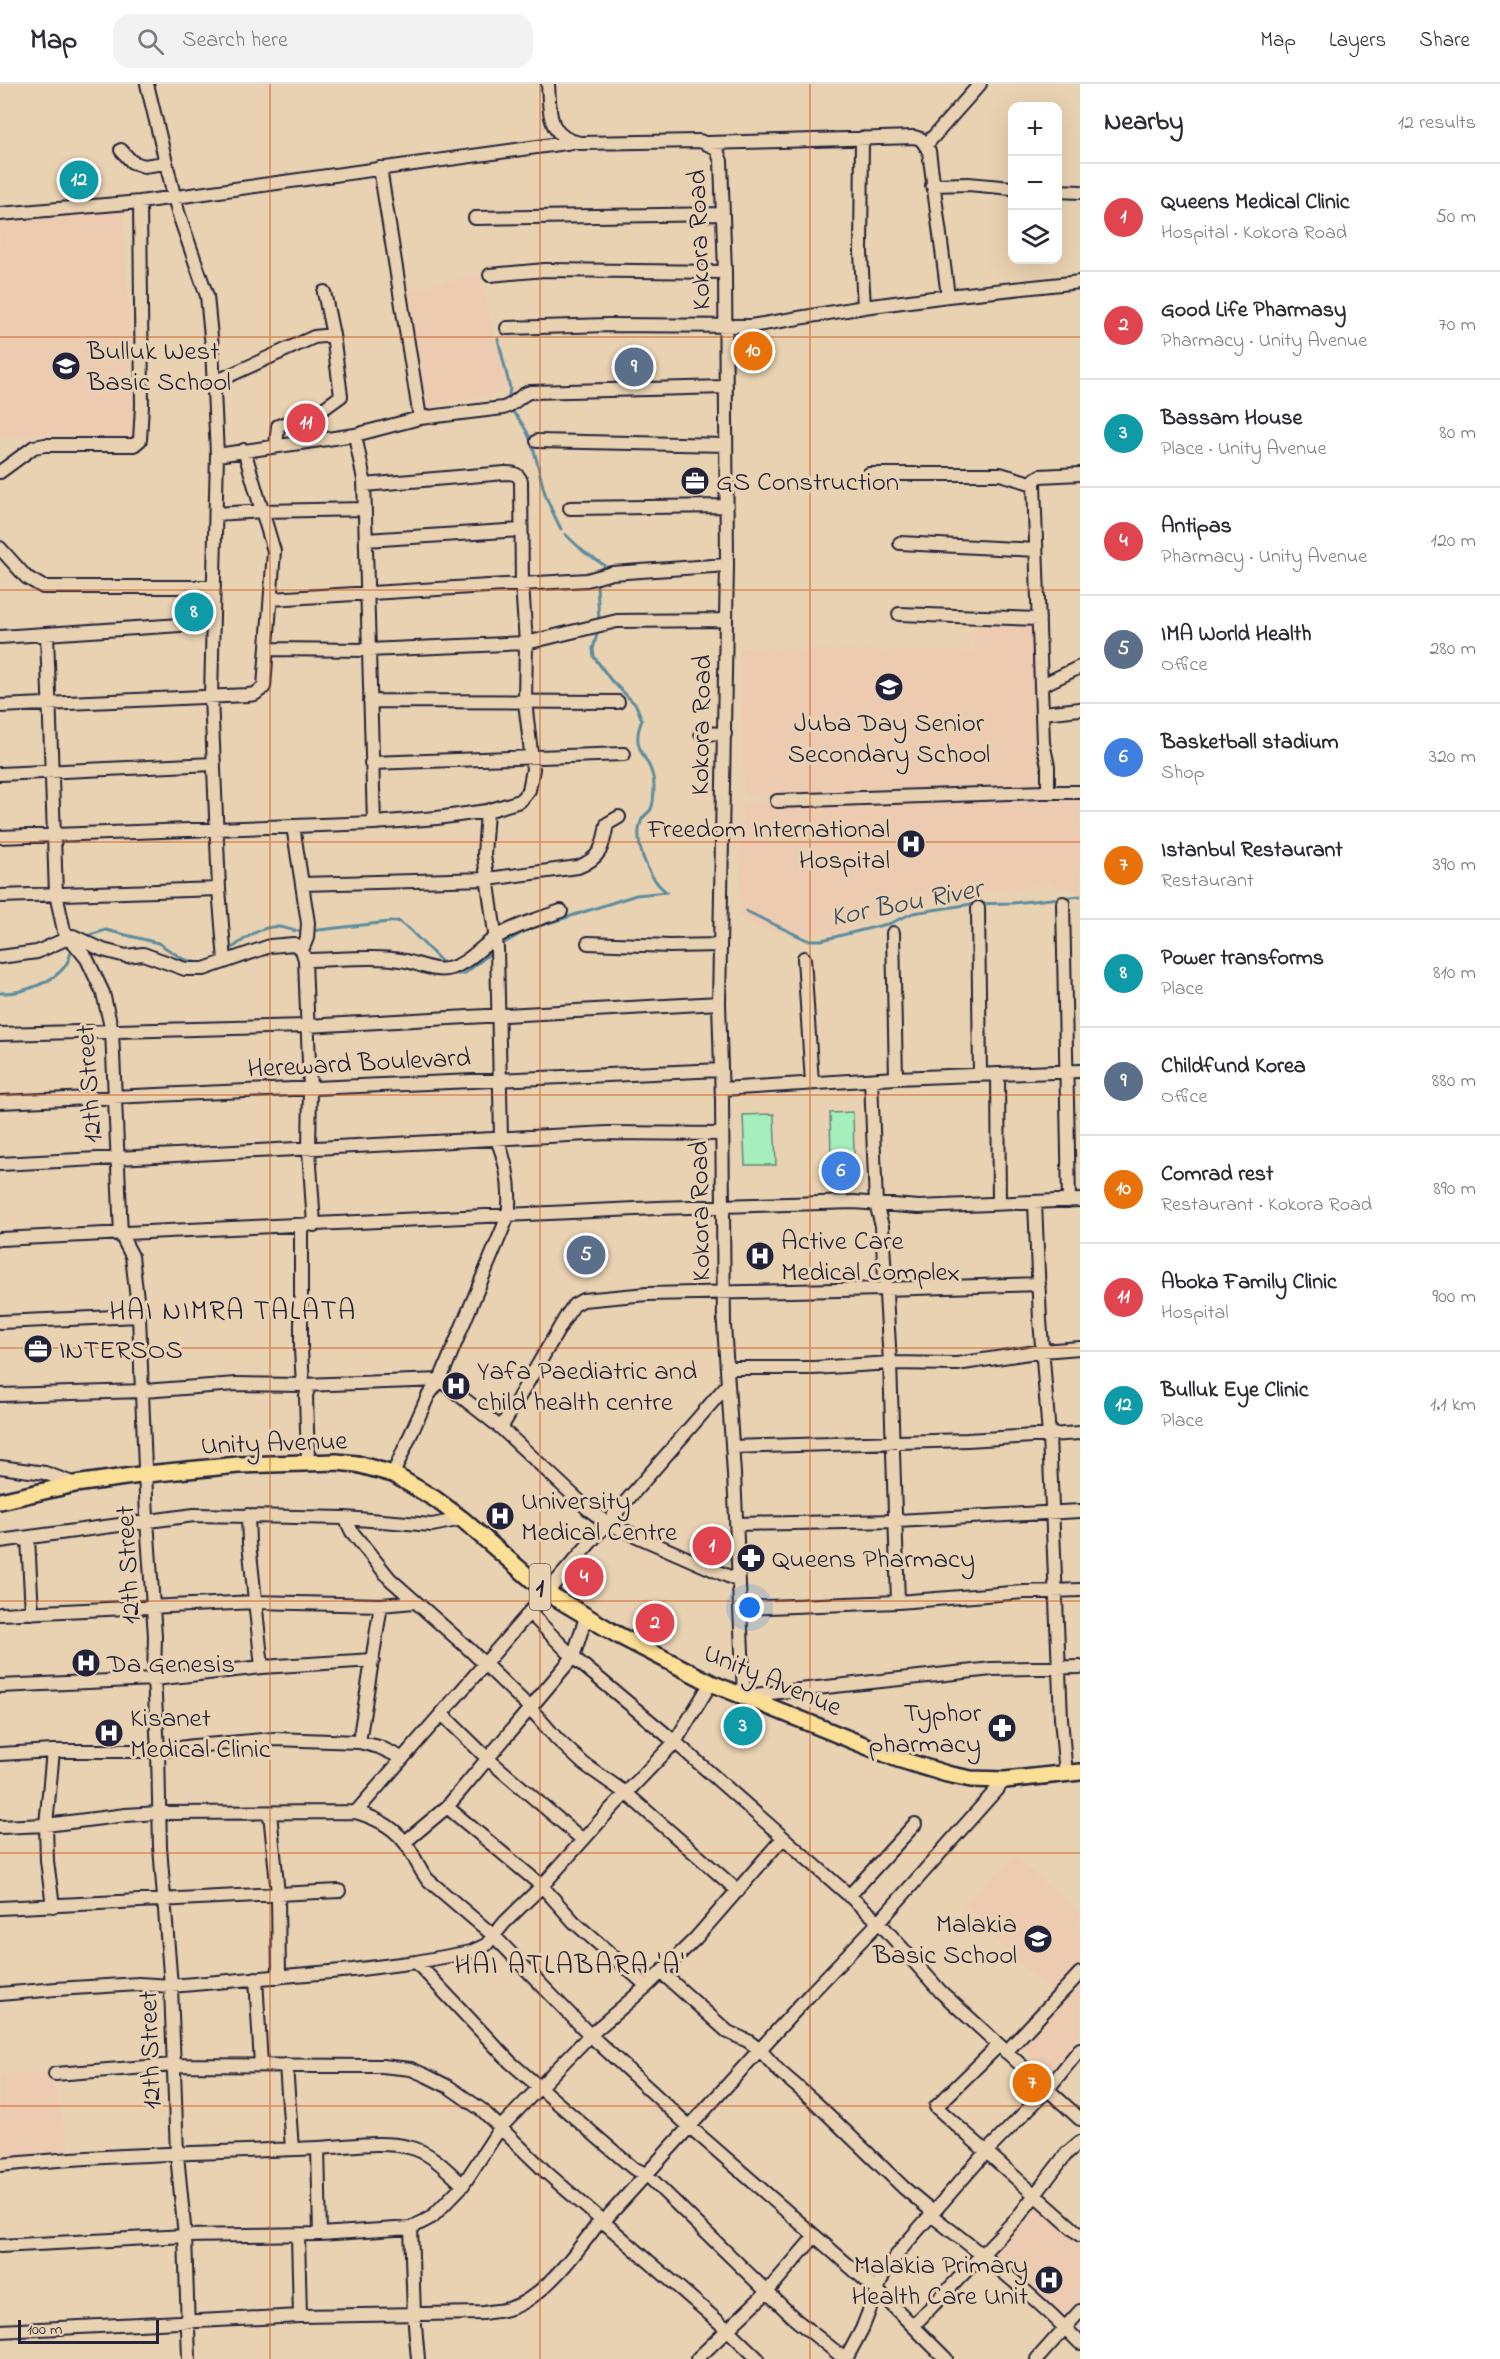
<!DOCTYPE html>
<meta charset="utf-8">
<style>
body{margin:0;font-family:"Indie Flower",sans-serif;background:#f2f2f3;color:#2b2b33}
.controls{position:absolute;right:18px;top:18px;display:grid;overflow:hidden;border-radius:12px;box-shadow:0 6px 24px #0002}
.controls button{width:54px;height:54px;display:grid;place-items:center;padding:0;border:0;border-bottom:2px solid #e1e1e2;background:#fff;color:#2b2b33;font:30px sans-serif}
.scale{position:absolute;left:18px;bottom:15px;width:141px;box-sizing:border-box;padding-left:6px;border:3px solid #22223b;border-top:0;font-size:16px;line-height:21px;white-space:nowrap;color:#22223b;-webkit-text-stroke:4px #e9d2b1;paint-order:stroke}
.you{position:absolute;left:750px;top:1524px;width:21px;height:21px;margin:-15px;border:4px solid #fff;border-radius:50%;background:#1a73e8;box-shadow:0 0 0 9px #1a73e833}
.badge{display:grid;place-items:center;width:39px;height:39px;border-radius:50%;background:#1a73e8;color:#fff;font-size:20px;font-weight:700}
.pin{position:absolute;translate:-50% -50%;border:3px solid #fff;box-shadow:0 2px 6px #0006}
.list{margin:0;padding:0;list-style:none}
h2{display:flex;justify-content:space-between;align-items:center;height:78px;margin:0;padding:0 24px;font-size:26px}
h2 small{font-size:20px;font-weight:400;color:#7c7c81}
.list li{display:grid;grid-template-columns:39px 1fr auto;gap:18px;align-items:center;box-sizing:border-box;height:108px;padding:0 24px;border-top:2px solid #e1e1e2}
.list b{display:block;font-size:22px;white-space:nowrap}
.list p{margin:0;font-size:20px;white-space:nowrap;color:#7c7c81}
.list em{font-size:20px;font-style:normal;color:#7c7c81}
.icon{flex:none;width:33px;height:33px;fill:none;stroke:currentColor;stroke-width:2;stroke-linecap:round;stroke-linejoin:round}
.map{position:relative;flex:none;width:1080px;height:2275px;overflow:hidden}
header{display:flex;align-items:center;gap:36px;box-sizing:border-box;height:84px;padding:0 30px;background:#fff;border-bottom:2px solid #e1e1e2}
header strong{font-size:28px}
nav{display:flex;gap:33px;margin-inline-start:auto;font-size:21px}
.search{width:420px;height:54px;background:#f2f2f3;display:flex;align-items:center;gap:15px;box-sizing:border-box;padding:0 21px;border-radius:18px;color:#7c7c81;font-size:22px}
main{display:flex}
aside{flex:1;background:#fff}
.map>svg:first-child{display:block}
.built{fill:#edcbb1}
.green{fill:#a6eebc;stroke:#64887c;stroke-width:1.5}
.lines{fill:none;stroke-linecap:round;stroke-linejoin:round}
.stream{stroke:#5d8d9f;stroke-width:3}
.minor-casing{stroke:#22223b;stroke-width:16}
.major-casing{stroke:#22223b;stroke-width:20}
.minor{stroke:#e9d2b1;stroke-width:12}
.major{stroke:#fbdf96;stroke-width:15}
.grid{fill:none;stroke:#ca5113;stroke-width:1.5;stroke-opacity:0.55}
.labels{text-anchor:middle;stroke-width:6;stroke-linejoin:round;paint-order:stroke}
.shield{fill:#e9d2b1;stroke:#5e575e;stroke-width:1.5}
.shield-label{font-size:26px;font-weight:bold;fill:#22223b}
.street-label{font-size:27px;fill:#22223b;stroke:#e9d2b1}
.poi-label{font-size:27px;fill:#22223b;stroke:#e9d2b1;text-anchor:start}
.water-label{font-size:28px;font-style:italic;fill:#36465c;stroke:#e9d2b1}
.neighbourhood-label{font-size:28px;letter-spacing:1.5px;fill:#22223b;stroke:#e9d2b1}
</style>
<header>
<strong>Map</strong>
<div class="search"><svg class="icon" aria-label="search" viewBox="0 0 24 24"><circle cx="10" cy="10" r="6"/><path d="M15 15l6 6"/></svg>Search here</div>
<nav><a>Map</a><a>Layers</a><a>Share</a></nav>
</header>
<main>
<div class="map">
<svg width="1080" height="2275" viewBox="0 0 1080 2275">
<rect width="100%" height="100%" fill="#e9d2b1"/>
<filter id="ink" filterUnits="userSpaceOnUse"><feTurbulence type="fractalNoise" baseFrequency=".0167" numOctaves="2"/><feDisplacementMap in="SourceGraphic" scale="12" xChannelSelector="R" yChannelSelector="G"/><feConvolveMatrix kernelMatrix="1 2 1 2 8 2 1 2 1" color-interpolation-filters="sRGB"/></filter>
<g filter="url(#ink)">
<path class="built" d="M123,126L135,355L43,351L0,352V132Z
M479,191L509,306L428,322L409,205Z
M975,539L1032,540L1044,700L744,711L740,565L974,567Z
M1080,710V808L1051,800L939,813L874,835L837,850L793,851L764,846L739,832L742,720Z
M1014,1772L1080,1829V1880L1052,1908L1019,1880L964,1821Z
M1080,1889V1950L1047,1986L1018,1959Z
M51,1987L71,2071L0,2077V1990Z
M1037,2121L1080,2157V2223L1065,2239L989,2169Z"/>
<path class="green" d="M853,1028L854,1073L831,1074L830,1029Z
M774,1030L776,1081H745L743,1031Z"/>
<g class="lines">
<path class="stream" d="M498,255L510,304L508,317
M511,326C535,350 535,375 544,406C548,420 555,433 561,445
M565,450L584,468L604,481L605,488
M599,536L597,501L601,496
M598,546L593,565L594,573L610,595L636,621L642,636C628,669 653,672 654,701C654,707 654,719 651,725C649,729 644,731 642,735C632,757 648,793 665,807
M746,827L807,856H822L891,839L913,829L972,820L1013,819L1080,812
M310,847L398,837L409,845L444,880
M83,853L106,846L158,859L183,875L197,879
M501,861L529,845L565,834L636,811L667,808
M227,868C242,857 260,841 279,843C288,844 294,848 303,847
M452,887L455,890H464L493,867
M0,909C21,910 58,898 68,877C70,873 71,867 73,863"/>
<g class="minor-casing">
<path id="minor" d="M147,0L178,128L207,212L212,263L217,371L211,612L219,805L225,877
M548,0C550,28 547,53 580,59L700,57L716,64L721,77L725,188L727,481L719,919L722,1016L724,1241L734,1390L744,1612L992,1585L1080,1583
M862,54L861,169L864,223
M708,59L914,53L921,55L929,67L948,212
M926,61L980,0
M121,66L132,78L144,82L165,79
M380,84L420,334
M932,101L968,100L1012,104
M1058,107L1080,108
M0,130L140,118L573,58
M475,134L723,130
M490,191L545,186L725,188
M507,244L608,241L751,242L864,223L948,212L1080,198
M215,298L314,253L333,251
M355,351L364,396L374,739
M537,357L726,361
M276,361L278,342L323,325L341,312L333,251L324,208
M217,371L355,351L420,334L503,324C515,321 519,311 530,308L726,303
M0,388L34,363L45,361H134L140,356L142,321L140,118
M869,390H1000L1034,400
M570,424L727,422
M216,430L263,427L365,425
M366,456L521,446
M900,459L1036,466
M0,464L26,493L43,503H214
M271,515L587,496L612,489L727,481
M899,530L1039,535
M47,551L56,810L64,847L87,875L103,909L112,947L121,1151L132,1172L139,1232L147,1436L155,1552L154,1595L158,1667L160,1763L171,1902L177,2071L185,2152L189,2275
M0,553L211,539
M268,565L368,566L526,559L617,537L726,536
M1042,601L1080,583
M370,617L618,618
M0,622L248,611L255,610L264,603L274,467L244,366
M1043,629L1080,625
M701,649L725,650
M371,679L624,670
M0,690L213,680
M1043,708H1080
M777,717L1043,708L1048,705V682L1043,659L1034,400L1035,395L1040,392L1080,390
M487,727L484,771L497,864L501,1054
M293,742L308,839L307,854L302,866
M0,753L374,739L437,734L487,727L520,717L529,706L533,685L525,618L526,559L522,500L521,397C518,389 512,389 505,389L364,401
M302,800L488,795L578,783C601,774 603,763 607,740L619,733
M0,812L219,805
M1063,819L1069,1117
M978,824L980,991
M893,849L896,994
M73,852L103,866L126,872L143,870L185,885H204L270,862L294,860L302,866L305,876L310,1005L309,1066L314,1141
M588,859L670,862L720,861
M0,873L37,868L68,854
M804,874L812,999
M305,876C337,876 374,871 406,877C420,880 437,889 451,884C469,879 481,862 497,853C516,841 539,835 561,827
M0,950L307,942L719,919
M998,990L999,1120
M871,996L876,1120L882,1142L890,1279L898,1518
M722,1005L896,994L1080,987
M0,1018L721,986
M0,1080L608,1049L722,1050
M1035,1119L1040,1236L1049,1352L1061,1634L1066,1691
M301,1142V1265L303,1301
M0,1155L657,1124L854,1118L919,1123L1080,1116
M0,1238L139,1232
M727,1284H814L890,1279L957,1280L1042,1267L1080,1264
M0,1311L144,1307L236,1300L303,1301L440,1296L501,1344L588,1425L607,1439L739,1497
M501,1344L567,1231L574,1221L583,1216L647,1210L885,1205L1039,1200
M732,1363L967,1356L1080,1349
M308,1378L306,1312L309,1301
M0,1383L45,1389L75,1400
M393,1390L428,1312L440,1296L508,1132C512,1104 507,1080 497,1055
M248,1431L249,1459L262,1583
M345,1434L352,1448L390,1495L470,1566L530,1624L557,1655L584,1680L627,1710L738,1807
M736,1440L897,1437L1080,1427
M28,1454L32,1529
M0,1457L194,1431L345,1434L432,1441L462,1435
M741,1524L898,1518L1024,1508L1080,1506
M529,1528L573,1573L675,1658L879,1838L941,1908L1080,2035
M0,1530L255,1518L381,1521L414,1518
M0,1602L154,1595L262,1583L373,1576
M441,1629L488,1675L583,1756
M359,1658L381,1521
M0,1670L53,1667H158L194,1662L274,1655L359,1658L379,1663L402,1674
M447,1723L542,1802L574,1838L647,1902
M356,1728L728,1300
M270,1729L278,1810L279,1893
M0,1743L46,1741L126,1731L159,1729L356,1728C379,1735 398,1745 410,1766C416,1776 420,1786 427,1795L494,1852L590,1951L690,2043L878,2207L946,2275
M405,1758L447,1723L573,1573L586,1533
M849,1812L915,1740
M53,1822L47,1777L46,1741L53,1667
M0,1824L339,1807
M416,1878L510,1978L633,2084L646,2090L796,2236L845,2275
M661,1888L728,1948L748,1957L760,1966L779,1987L815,2018L904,2104L933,2128
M256,1894L261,1981
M0,1910L56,1905L139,1900L171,1902L353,1886L416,1878L471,1868L486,1861L505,1838L542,1802L608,1728L675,1658L711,1599
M999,1961L936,2023L1080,2151
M1006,1968L1080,1889
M286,1981L292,2065
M55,1990L174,1981L382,1982L411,1985L427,1992L449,2003L482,2026L547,2089L728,2246L758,2275
M318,2064L320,2150
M0,2081C106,2070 212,2069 318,2064C347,2063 379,2056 408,2063C430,2067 448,2087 463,2101
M931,2131C983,2171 1035,2212 1080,2259
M411,2144L414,2230L418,2275
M298,2151L300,2232
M0,2162L185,2152L320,2150L411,2144L432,2133L463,2101L500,2044L590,1951L647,1902L696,1854L783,1754
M913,2242L1018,2133L1067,2069L1080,2058
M0,2247L300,2232L484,2229C493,2227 503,2227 511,2224C544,2214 580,2163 600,2137L602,2139L813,1907L879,1838L1005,1696
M697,2275L767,2208L815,2152
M846,2275L862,2245L884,2189L902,2164L986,2068L1047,2006L1080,1965
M1037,2275L1080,2227"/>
</g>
<g class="major-casing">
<path id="major" d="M0,1417L75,1400L147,1390L238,1381L336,1378L357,1380L393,1390L435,1415L462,1435L546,1508L616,1550L711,1599L898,1675L947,1690L971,1695L1005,1696L1080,1688"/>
</g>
<use href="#minor" class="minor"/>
<use href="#major" class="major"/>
</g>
</g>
<path class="grid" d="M270,0V2275M540,0V2275M810,0V2275M0,253H1080M0,506H1080M0,758H1080M0,1011H1080M0,1264H1080M0,1517H1080M0,1769H1080M0,2022H1080"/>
<defs>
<g id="school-disc" transform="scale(1.5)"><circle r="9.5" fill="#22223b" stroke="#e9d2b1"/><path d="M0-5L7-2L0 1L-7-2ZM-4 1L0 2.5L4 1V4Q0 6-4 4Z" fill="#fff"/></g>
<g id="office-disc" transform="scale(1.5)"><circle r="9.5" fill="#22223b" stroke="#e9d2b1"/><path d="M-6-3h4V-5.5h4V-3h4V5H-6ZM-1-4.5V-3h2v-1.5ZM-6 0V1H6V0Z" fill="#fff"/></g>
<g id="hospital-disc" transform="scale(1.5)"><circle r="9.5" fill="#22223b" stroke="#e9d2b1"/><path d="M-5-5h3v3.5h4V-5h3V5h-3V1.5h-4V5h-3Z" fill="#fff"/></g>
<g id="pharmacy-disc" transform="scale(1.5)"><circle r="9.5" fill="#22223b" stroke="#e9d2b1"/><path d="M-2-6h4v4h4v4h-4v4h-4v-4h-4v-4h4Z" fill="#fff"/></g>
</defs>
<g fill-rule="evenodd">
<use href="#school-disc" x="66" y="282"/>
<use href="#office-disc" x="695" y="397"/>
<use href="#school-disc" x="889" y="603"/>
<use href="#hospital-disc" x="911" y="760"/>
<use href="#hospital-disc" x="760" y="1172"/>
<use href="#office-disc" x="38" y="1265"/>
<use href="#hospital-disc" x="456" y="1302"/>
<use href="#hospital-disc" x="500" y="1432"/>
<use href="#pharmacy-disc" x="751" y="1474"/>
<use href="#hospital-disc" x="86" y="1579"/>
<use href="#pharmacy-disc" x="1002" y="1644"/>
<use href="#hospital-disc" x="109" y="1649"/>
<use href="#school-disc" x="1038" y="1855"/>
<use href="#hospital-disc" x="1049" y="2196"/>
</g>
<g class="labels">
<rect class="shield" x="529.5" y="1480" width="21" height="46" rx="4.5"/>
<g class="shield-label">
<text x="540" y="1512">1</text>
</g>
<g class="street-label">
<text transform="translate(698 156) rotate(-92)" y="9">Kokora Road</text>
<text transform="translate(700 641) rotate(-89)" y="9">Kokora Road</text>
<text transform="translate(359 978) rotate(-3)" y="9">Hereward Boulevard</text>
<text transform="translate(88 1000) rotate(-94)" y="9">12th Street</text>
<text transform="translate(699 1127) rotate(-91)" y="9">Kokora Road</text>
<text transform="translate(274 1358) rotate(-2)" y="9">Unity Avenue</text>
<text transform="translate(127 1481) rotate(-93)" y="9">12th Street</text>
<text transform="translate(773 1595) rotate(23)" y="9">Unity Avenue</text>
<text transform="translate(149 1966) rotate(-92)" y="9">12th Street</text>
</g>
<g class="poi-label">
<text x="87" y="275">Bulluk West<tspan x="87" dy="31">Basic School</tspan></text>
<text x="716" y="406">GS Construction</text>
<text x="889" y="647" text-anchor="middle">Juba Day Senior<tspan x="889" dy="31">Secondary School</tspan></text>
<text x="890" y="753" text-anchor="end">Freedom International<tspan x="890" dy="31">Hospital</tspan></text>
<text x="781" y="1165">Active Care<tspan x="781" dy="31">Medical Complex</tspan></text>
<text x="59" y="1274">INTERSOS</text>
<text x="477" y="1295">Yafa Paediatric and<tspan x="477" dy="31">child health centre</tspan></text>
<text x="521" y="1425">University<tspan x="521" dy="31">Medical Centre</tspan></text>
<text x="772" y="1483">Queens Pharmacy</text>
<text x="107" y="1588">Da Genesis</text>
<text x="981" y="1637" text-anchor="end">Typhor<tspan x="981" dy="31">pharmacy</tspan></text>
<text x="130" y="1642">Kisanet<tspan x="130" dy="31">Medical Clinic</tspan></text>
<text x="1017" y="1848" text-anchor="end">Malakia<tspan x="1017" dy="31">Basic School</tspan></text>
<text x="1028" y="2189" text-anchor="end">Malakia Primary<tspan x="1028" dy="31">Health Care Unit</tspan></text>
</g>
<g class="water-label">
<text transform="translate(906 817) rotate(-11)" y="10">Kor Bou River</text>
</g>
<g class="neighbourhood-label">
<text x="233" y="1235">HAI NIMRA TALATA</text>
<text x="570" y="1889">HAI ATLABARA 'A'</text>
</g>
</g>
</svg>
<div class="controls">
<button>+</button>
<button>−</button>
<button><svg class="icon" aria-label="layers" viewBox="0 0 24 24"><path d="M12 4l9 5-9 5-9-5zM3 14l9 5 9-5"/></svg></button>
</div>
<div class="scale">100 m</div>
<div class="you"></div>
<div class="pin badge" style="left:712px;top:1462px;background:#e0444e">1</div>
<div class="pin badge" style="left:655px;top:1539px;background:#e0444e">2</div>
<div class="pin badge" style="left:743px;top:1642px;background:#0f9aa8">3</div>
<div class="pin badge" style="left:584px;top:1493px;background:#e0444e">4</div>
<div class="pin badge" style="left:586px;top:1171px;background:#5c6f8a">5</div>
<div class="pin badge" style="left:841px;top:1087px;background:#3f7fe0">6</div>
<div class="pin badge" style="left:1032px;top:1999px;background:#e8710a">7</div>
<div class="pin badge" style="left:194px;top:528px;background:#0f9aa8">8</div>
<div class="pin badge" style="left:634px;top:283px;background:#5c6f8a">9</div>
<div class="pin badge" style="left:753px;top:267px;background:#e8710a">10</div>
<div class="pin badge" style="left:306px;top:339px;background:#e0444e">11</div>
<div class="pin badge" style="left:79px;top:96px;background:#0f9aa8">12</div>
</div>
<aside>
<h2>Nearby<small>12 results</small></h2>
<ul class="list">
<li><span class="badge" style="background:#e0444e">1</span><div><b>Queens Medical Clinic</b><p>Hospital · Kokora Road</p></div><em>50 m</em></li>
<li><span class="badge" style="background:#e0444e">2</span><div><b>Good Life Pharmasy</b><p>Pharmacy · Unity Avenue</p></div><em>70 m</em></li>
<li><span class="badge" style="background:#0f9aa8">3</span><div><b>Bassam House</b><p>Place · Unity Avenue</p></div><em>80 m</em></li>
<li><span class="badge" style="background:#e0444e">4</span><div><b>Antipas</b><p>Pharmacy · Unity Avenue</p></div><em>120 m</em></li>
<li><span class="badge" style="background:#5c6f8a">5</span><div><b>IMA World Health</b><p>Office</p></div><em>280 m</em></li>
<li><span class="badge" style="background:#3f7fe0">6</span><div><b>Basketball stadium</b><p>Shop</p></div><em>320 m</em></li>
<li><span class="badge" style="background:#e8710a">7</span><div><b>Istanbul Restaurant</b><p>Restaurant</p></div><em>390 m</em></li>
<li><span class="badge" style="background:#0f9aa8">8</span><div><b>Power transforms</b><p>Place</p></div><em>810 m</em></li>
<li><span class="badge" style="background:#5c6f8a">9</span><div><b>Childfund Korea</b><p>Office</p></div><em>880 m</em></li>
<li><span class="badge" style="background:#e8710a">10</span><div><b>Comrad rest</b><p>Restaurant · Kokora Road</p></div><em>890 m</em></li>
<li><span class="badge" style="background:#e0444e">11</span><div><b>Aboka Family Clinic</b><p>Hospital</p></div><em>900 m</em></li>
<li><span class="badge" style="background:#0f9aa8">12</span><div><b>Bulluk Eye Clinic</b><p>Place</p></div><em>1.1 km</em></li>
</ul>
</aside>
</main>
